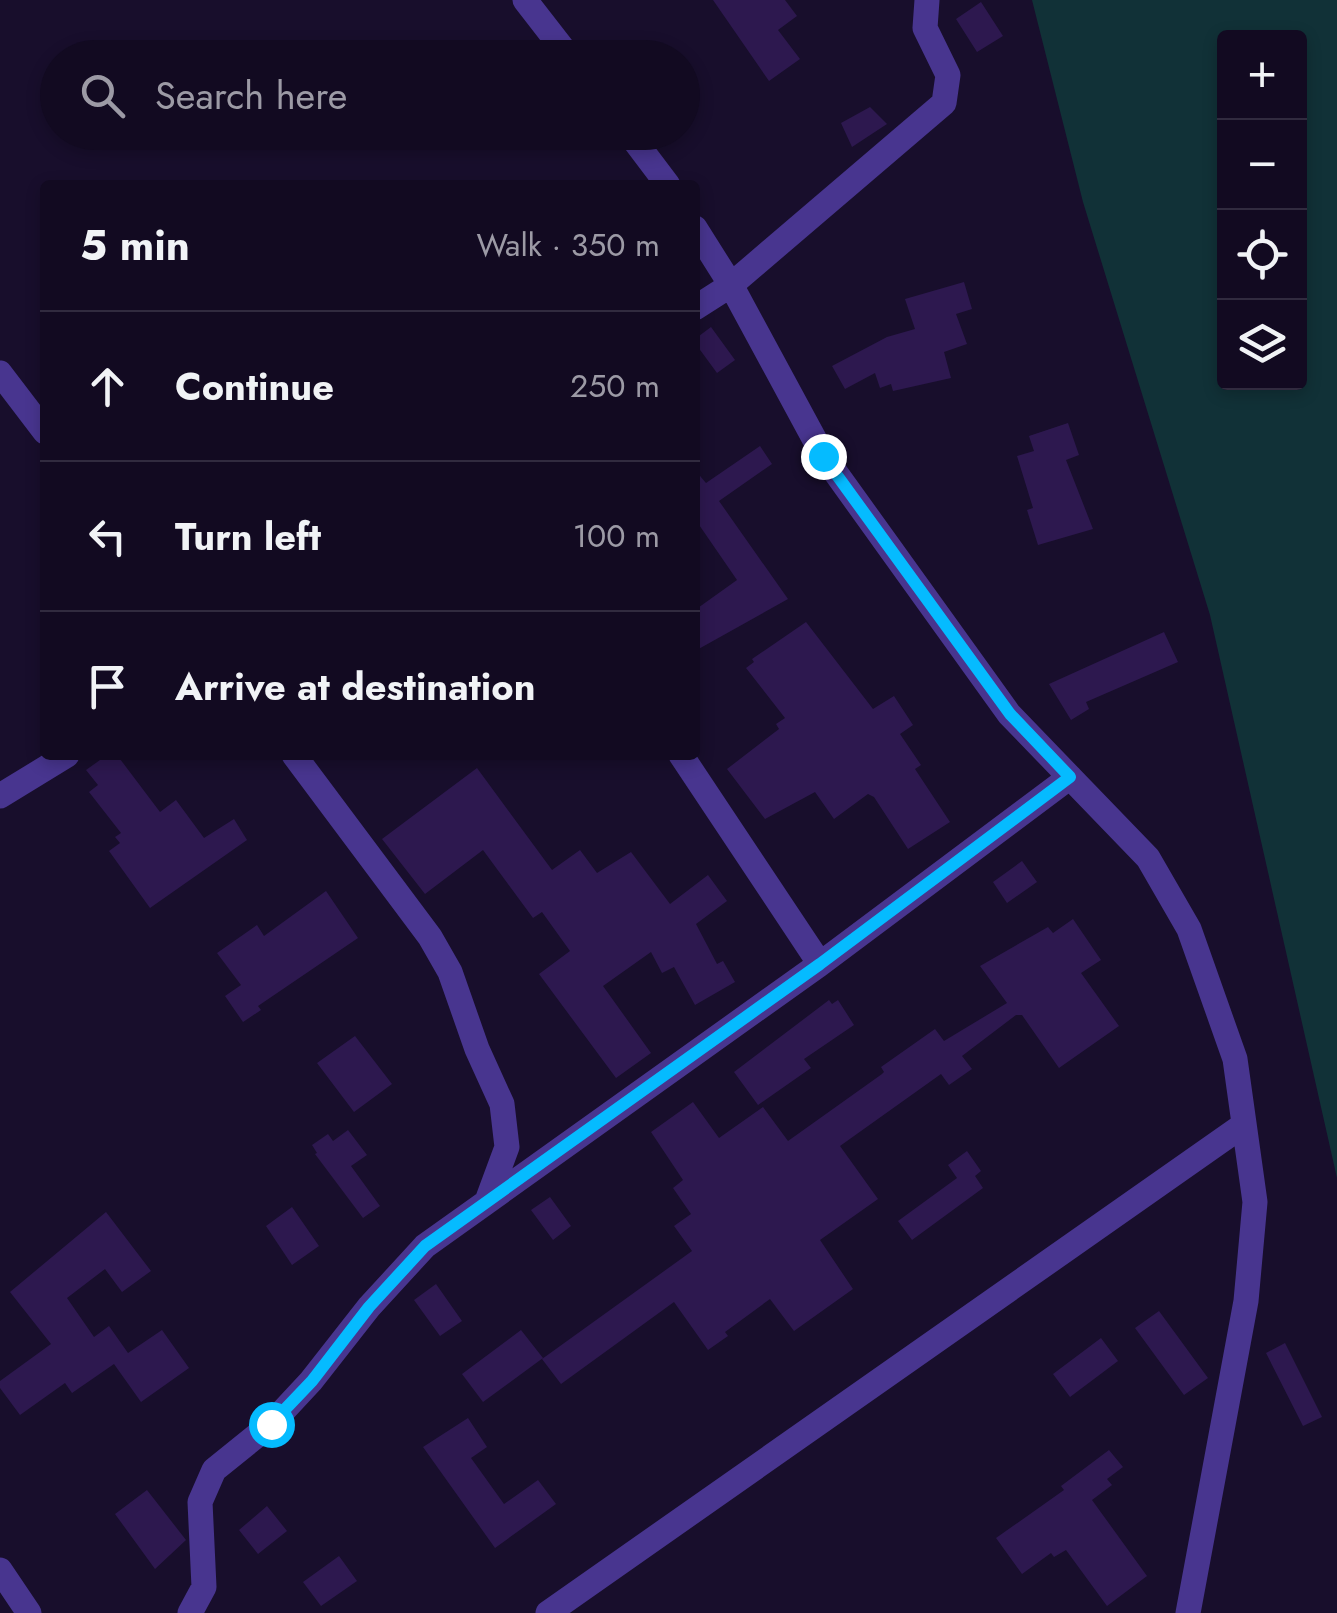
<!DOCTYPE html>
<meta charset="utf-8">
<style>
body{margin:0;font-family:Jost,sans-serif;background:#1f182e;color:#f1f3f6}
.controls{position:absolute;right:30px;top:30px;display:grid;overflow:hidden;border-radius:10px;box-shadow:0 5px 15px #0003}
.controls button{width:90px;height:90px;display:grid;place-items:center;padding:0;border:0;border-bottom:2px solid #312b3f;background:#120a21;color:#f1f3f6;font:50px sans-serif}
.stop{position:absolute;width:30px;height:30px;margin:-22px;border:8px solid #05bbff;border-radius:50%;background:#fff}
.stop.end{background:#05bbff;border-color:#fff;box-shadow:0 2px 10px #0008}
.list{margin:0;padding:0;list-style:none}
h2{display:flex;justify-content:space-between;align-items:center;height:130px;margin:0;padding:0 40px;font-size:42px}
h2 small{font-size:32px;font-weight:400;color:#9c9aa5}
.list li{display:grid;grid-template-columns:65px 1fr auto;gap:30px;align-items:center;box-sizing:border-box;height:150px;padding:0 40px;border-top:2px solid #312b3f}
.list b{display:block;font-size:38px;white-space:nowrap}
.list em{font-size:32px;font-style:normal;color:#9c9aa5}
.icon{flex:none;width:55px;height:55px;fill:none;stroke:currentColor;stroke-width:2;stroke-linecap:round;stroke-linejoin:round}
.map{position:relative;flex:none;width:1337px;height:1613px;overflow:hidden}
.search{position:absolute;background:#120a21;box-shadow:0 5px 15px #0003;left:40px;top:40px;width:660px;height:110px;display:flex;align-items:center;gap:25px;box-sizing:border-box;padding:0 35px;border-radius:55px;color:#9c9aa5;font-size:38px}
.panel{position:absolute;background:#120a21;box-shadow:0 5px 15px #0003;left:40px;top:180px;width:660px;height:580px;border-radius:10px}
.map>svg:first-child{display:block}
.green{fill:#113137;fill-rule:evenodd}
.building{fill:#2d184f}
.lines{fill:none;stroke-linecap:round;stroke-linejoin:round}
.minor{stroke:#48358f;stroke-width:25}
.route{stroke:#05bbff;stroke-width:12}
</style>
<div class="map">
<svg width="1337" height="1613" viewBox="0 0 1337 1613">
<rect width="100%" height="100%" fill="#180e2c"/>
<path class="green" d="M1032,0H1337V1178L1210,615L1083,202ZM1224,38H1300V382H1224Z"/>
<path class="building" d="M713,0H785L797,16L778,30L800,59L769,81Z
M981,2L1003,36L977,52L956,19Z
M870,107L887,124L852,147L841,123Z
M964,282L972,309L956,314L967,344L944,352L951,378L893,391L891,384L880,388L875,373L845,389L832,366L887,337L915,329L905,299Z
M711,327L735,360L717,373L695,343V339Z
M1068,423L1079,455L1066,460L1093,529L1038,545L1027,510L1033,508L1017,456L1034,451L1029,436Z
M760,446L772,464L719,501L788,599L695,651V610L737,580L695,519V470L706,483Z
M806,622L873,709L894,696L913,725L900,734L921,765L915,769L950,822L908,849L874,797L868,794L834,819L815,792L765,819L727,769L779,729L776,724L785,718L746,668L754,662L752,659Z
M1164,632L1178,662L1086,702L1089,709L1071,720L1049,684Z
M107,755H117L160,812L176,800L204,838L234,819L247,840L150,908L109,851L120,843L115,837L121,833L89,792L98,785L86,770Z
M477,768L552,870L580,850L597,873L631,852L670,904L708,875L727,901L696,924L717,964L723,961L735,982L695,1005L674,967L662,973L651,952L603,986L651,1053L616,1078L539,974L570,951L542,912L533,918L483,850L425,894L382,839Z
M1022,861L1037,882L1007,903L993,882Z
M326,891L358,938L258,1006L261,1010L243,1022L225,996L241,985L217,953L257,925L264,936Z
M1073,919L1101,960L1081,973L1119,1026L1059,1068L1022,1015H1016L962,1056L972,1069L949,1085L941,1074L840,1146L878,1199L820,1240L853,1289L794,1331L770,1299L725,1332L728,1336L708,1350L674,1302L561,1384L542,1359L692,1251L674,1226L691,1214L673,1188L683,1180L651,1132L693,1102L719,1138L763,1107L788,1141L882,1074L884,1072L881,1067L935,1029L944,1041L1007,1003L980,966L1048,927L1053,933Z
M829,1000L832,1004L838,1000L854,1025L804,1059L811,1068L758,1105L734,1072Z
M355,1036L392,1084L354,1112L317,1063Z
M348,1130L367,1155L351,1166L380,1206L363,1218L315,1154L317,1153L312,1145L328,1134L333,1141Z
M967,1151L981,1171L975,1176L983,1188L912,1240L898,1221L957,1178L948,1165Z
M550,1197L571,1226L553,1240L531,1210Z
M292,1207L319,1246L292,1265L266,1226Z
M106,1212L151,1271L122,1292L105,1269L67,1298L94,1337L109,1326L128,1353L162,1330L189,1368L141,1402L114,1364L72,1393L65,1383L20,1415L0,1388V1381L51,1344L10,1292Z
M436,1284L462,1321L440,1336L414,1300Z
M1159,1311L1208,1378L1184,1395L1135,1328Z
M521,1330L543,1358L483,1402L462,1374Z
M1101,1338L1118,1361L1070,1397L1053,1374Z
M1285,1343L1322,1417L1303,1426L1266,1353Z
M468,1418L487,1447L471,1458L504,1504L538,1480L556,1504L495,1548L423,1447Z
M1109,1450L1123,1467L1107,1479L1112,1485L1092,1500L1147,1576L1107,1606L1066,1550L1054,1557L1051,1553L1022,1574L996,1538L1064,1490L1061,1486Z
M147,1490L186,1540L155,1569L115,1514Z
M267,1506L287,1531L258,1554L239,1530Z
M339,1556L357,1581L321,1606L303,1582Z"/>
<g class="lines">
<path class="minor" d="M525,0L570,58
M927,0L925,28L948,75L944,103L731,285L823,455L1009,714L1148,858L1189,929L1235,1059L1255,1202L1246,1301L1188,1613
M628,132L668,185
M695,228L731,285L695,308
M0,373L45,432
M294,755L430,937L450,972L477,1049L502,1104L507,1147L487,1201
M681,755L820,964
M0,796L67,755
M0,1570L29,1613
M190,1613L204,1587L200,1502L214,1470L271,1424L311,1381L369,1307L425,1246L820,964L1070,777
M548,1613L1242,1126"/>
</g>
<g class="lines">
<path class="route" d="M271,1424L312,1381L369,1307L425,1246L820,964L1070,777L1010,714L823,456"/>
</g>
</svg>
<div class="controls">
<button>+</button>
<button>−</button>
<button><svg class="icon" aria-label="locate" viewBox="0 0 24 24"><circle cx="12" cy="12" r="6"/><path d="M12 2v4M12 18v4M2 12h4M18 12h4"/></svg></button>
<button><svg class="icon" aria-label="layers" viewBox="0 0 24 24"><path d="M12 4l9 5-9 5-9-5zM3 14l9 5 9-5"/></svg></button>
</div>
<div class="stop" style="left:271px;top:1424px"></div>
<div class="stop end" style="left:823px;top:456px"></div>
<div class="search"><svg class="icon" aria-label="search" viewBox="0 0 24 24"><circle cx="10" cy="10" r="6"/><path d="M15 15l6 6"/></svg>Search here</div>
<section class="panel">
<h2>5 min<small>Walk · 350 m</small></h2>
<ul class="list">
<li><svg class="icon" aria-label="ahead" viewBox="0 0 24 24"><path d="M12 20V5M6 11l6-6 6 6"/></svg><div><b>Continue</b></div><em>250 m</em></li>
<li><svg class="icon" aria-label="left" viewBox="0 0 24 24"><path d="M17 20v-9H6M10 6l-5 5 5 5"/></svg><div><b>Turn left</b></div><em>100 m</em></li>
<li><svg class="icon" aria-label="arrive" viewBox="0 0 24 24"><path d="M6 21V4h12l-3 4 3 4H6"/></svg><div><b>Arrive at destination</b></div></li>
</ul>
</section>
</div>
